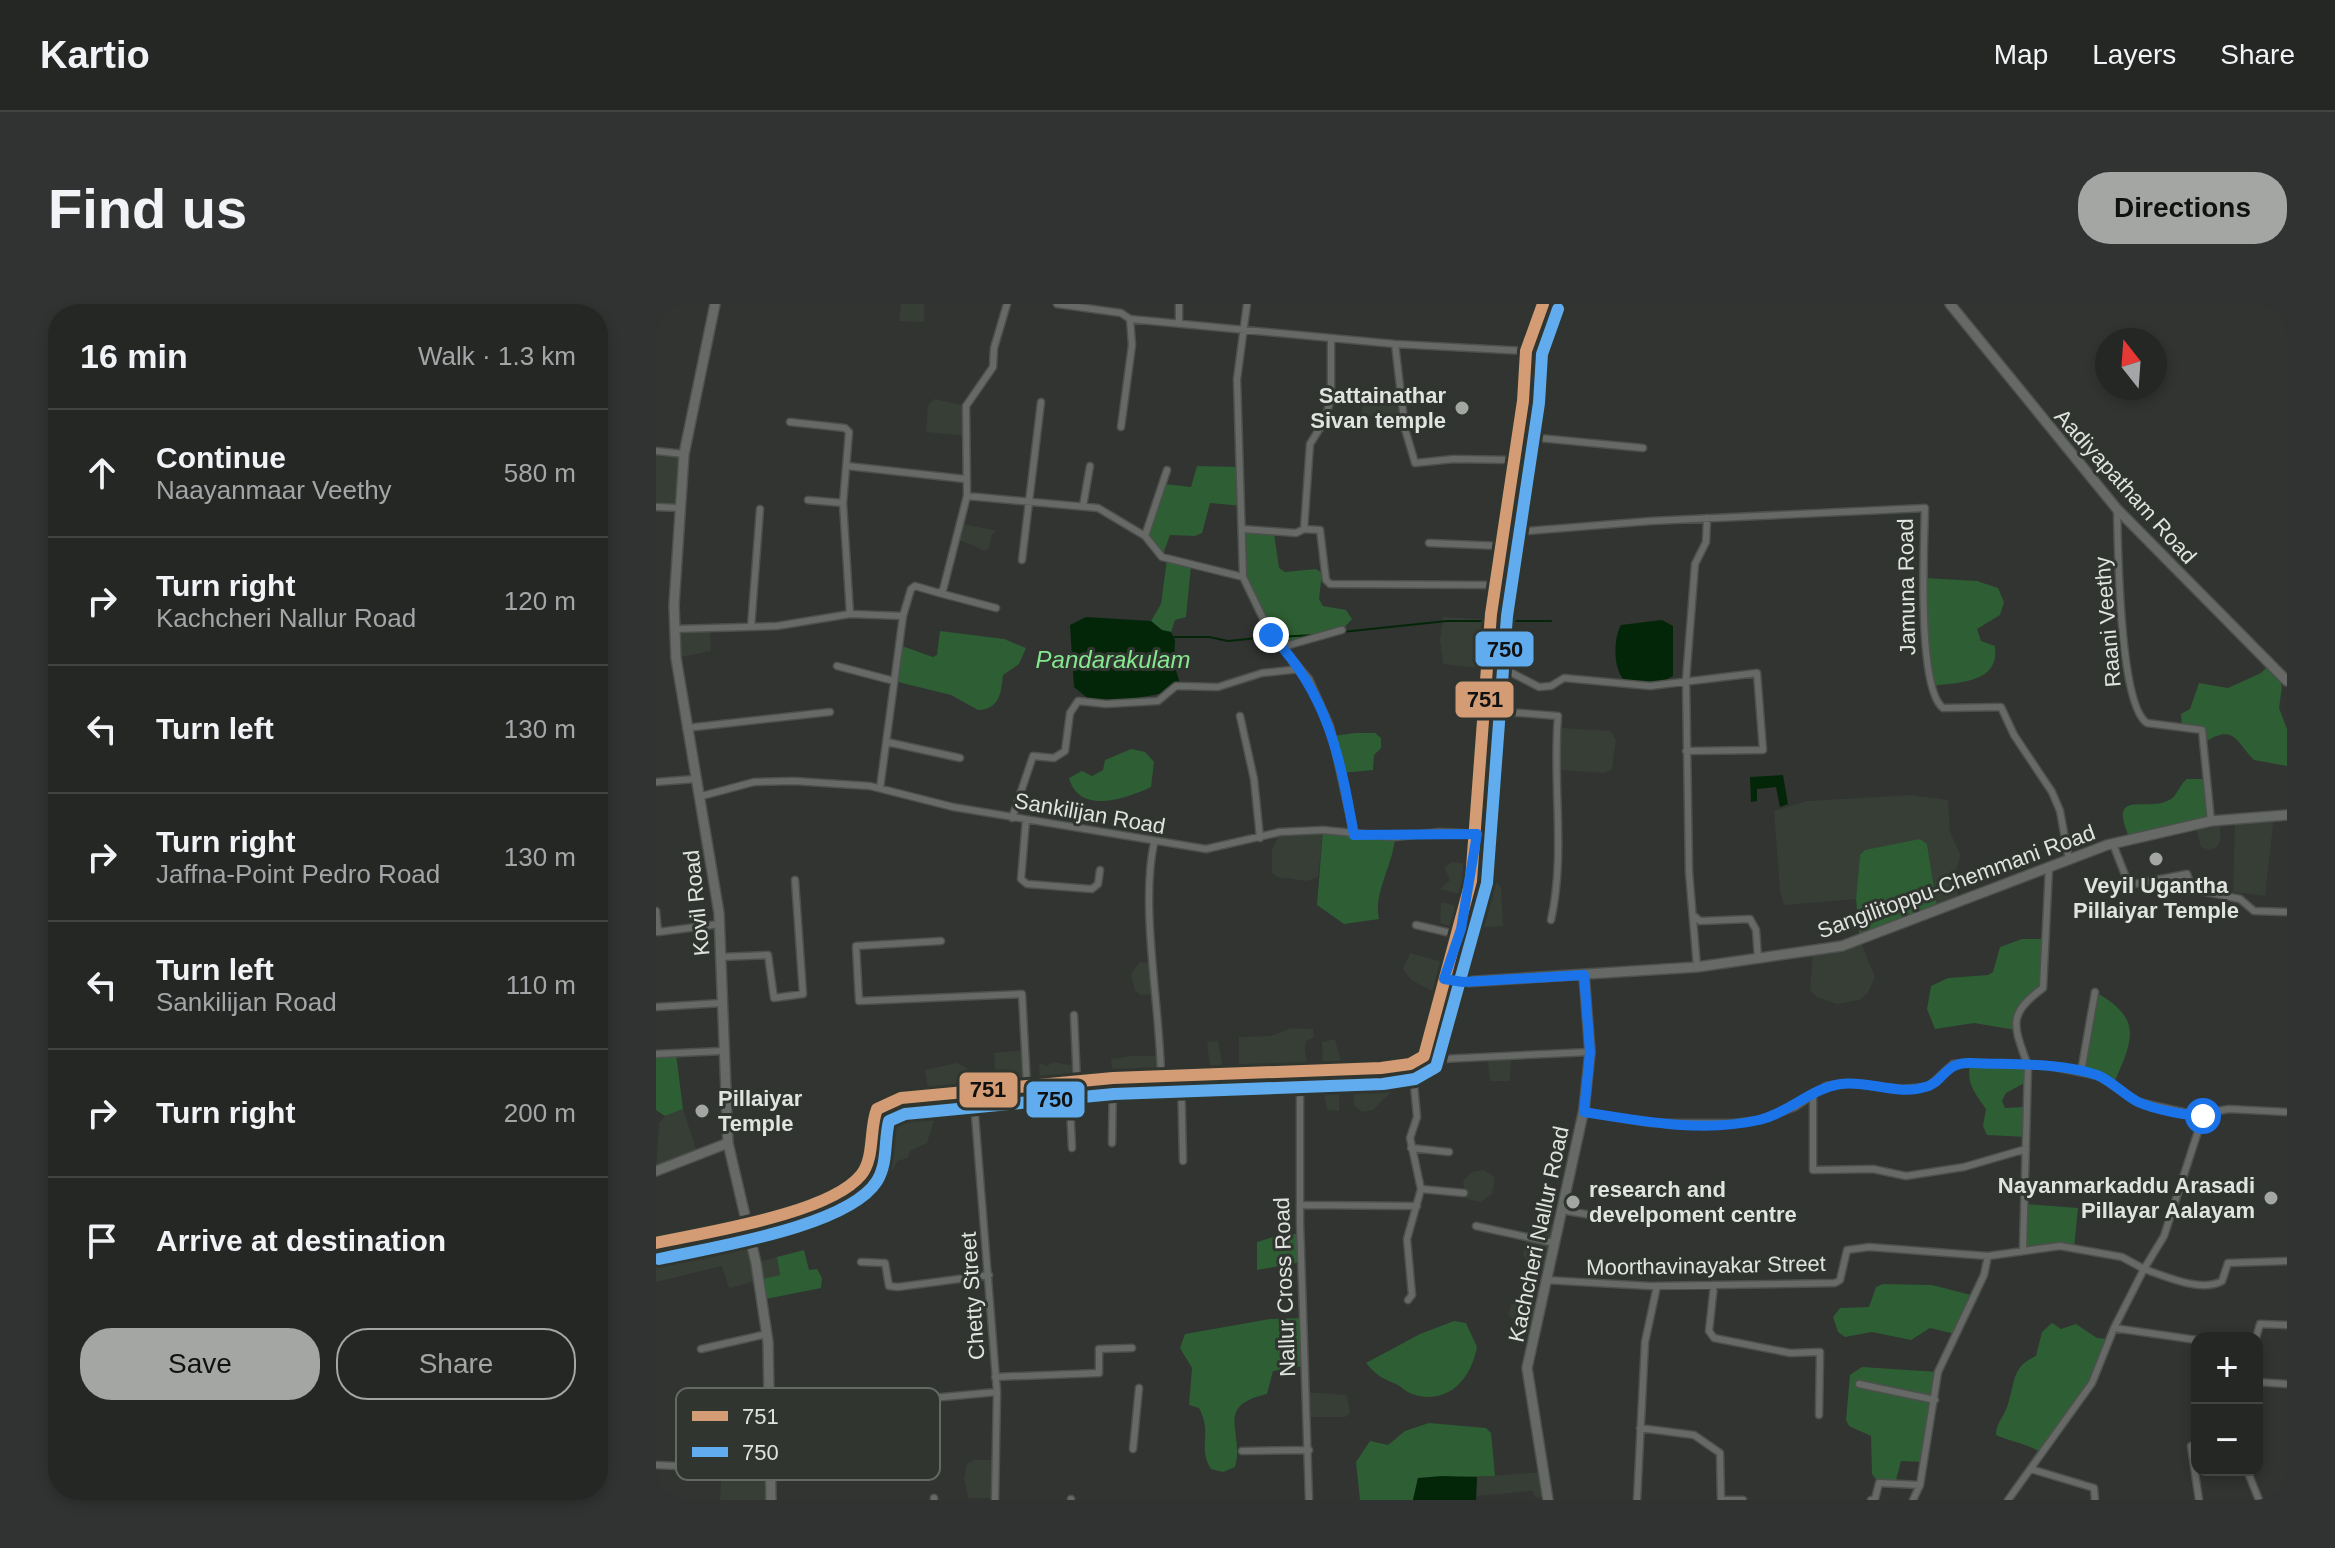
<!DOCTYPE html>
<meta charset="utf-8">
<style>
body{margin:0;font-family:Arial,sans-serif;background:#313332;color:#f1f3f6}
.controls{position:absolute;right:24px;bottom:24px;display:grid;overflow:hidden;border-radius:16px;box-shadow:0 4px 12px #0003}
.controls button{width:72px;height:72px;display:grid;place-items:center;padding:0;border:0;border-bottom:2px solid #424442;background:#252725;color:#f1f3f6;font:40px sans-serif}
.compass{position:absolute;left:1439px;top:24px;width:72px;height:72px;border-radius:50%;background:#252725;box-shadow:0 4px 12px #0003;rotate:343deg}
.stop{position:absolute;width:24px;height:24px;margin:-18px;border:6px solid #1a73e8;border-radius:50%;background:#fff}
.stop.end{background:#1a73e8;border-color:#fff;box-shadow:0 2px 8px #0008}
.list{margin:0;padding:0;list-style:none}
h2{display:flex;justify-content:space-between;align-items:center;height:104px;margin:0;padding:0 32px;font-size:34px}
h2 small{font-size:26px;font-weight:400;color:#a3a5a7}
.list li{display:grid;grid-template-columns:52px 1fr auto;gap:24px;align-items:center;box-sizing:border-box;height:128px;padding:0 32px;border-top:2px solid #424442}
.list b{display:block;font-size:30px;white-space:nowrap}
.list p{margin:0;font-size:26px;white-space:nowrap;color:#a3a5a7}
.list em{font-size:26px;font-style:normal;color:#a3a5a7}
.actions{display:flex;gap:16px;padding:24px 32px}
.actions a{flex:1;padding:18px 0;border:2px solid #a3a6a3;border-radius:32px;text-align:center;font-size:28px;color:#a3a6a3}
.actions .main{background:#a3a6a3;color:#111}
.icon{flex:none;width:44px;height:44px;fill:none;stroke:currentColor;stroke-width:2;stroke-linecap:round;stroke-linejoin:round}
.map{position:relative;flex:none;width:1631px;height:1196px;overflow:hidden;border-radius:32px}
header{display:flex;align-items:center;gap:48px;box-sizing:border-box;height:112px;padding:0 40px;background:#252725;border-bottom:2px solid #424442}
header strong{font-size:38px}
nav{display:flex;gap:44px;margin-inline-start:auto;font-size:28px}
.intro{display:flex;align-items:center;justify-content:space-between;box-sizing:border-box;height:192px;padding:0 48px}
h1{margin:0;font-size:56px}
.button{padding:20px 36px;border-radius:32px;background:#a3a6a3;color:#111;font-size:28px;font-weight:700}
main{display:flex;gap:48px;padding:0 48px}
aside{flex:1;background:#252725;border-radius:32px;box-shadow:0 4px 12px #0003}
.map>svg:first-child{display:block}
.built{fill:#363e36}
.green{fill:#2e5e34}
.water{fill:#042608}
.lines{fill:none;stroke-linecap:round;stroke-linejoin:round}
.stream{stroke:#042608;stroke-width:2}
.street-casing{stroke:#4d504d;stroke-width:9}
.secondary-casing{stroke:#4d504d;stroke-width:12}
.primary-casing{stroke:#4d504d;stroke-width:13}
.street{stroke:#676967;stroke-width:6}
.secondary{stroke:#676967;stroke-width:9}
.primary{stroke:#636d65;stroke-width:10}
.bus-1-casing{stroke:#303530;stroke-width:18}
.bus-2-casing{stroke:#303530;stroke-width:18}
.bus-1{stroke:#d39c74;stroke-width:12}
.bus-2{stroke:#60acee;stroke-width:12}
.route{stroke:#1a73e8;stroke-width:10}
.poi-dot{fill:#a3a6a3;stroke:#303530;stroke-width:3}
.labels{text-anchor:middle;stroke-width:6;stroke-linejoin:round;paint-order:stroke}
.poi-label{font-size:22px;font-weight:bold;fill:#e0e3e0;stroke:#303530;text-anchor:end}
.street-label{font-size:22px;fill:#e0e3e0;stroke:#303530}
.water-label{font-size:24px;font-style:italic;fill:#85e88f;stroke:#303530}
.key{fill:#303530;stroke:#656965;stroke-width:2}
.key-label{font-size:22px;fill:#e0e3e0}
.line-badge{stroke:#303530;stroke-width:3}
.pale-badge-label{font-size:22px;text-anchor:middle;font-weight:bold;fill:#111}
</style>
<header>
<strong>Kartio</strong>
<nav><a>Map</a><a>Layers</a><a>Share</a></nav>
</header>
<div class="intro"><h1>Find us</h1><a class="button">Directions</a></div>
<main>
<aside>
<h2>16 min<small>Walk · 1.3 km</small></h2>
<ul class="list">
<li><svg class="icon" aria-label="ahead" viewBox="0 0 24 24"><path d="M12 20V5M6 11l6-6 6 6"/></svg><div><b>Continue</b><p>Naayanmaar Veethy</p></div><em>580 m</em></li>
<li><svg class="icon" aria-label="right" viewBox="0 0 24 24"><path d="M7 20v-9h11M14 6l5 5-5 5"/></svg><div><b>Turn right</b><p>Kachcheri Nallur Road</p></div><em>120 m</em></li>
<li><svg class="icon" aria-label="left" viewBox="0 0 24 24"><path d="M17 20v-9H6M10 6l-5 5 5 5"/></svg><div><b>Turn left</b></div><em>130 m</em></li>
<li><svg class="icon" aria-label="right" viewBox="0 0 24 24"><path d="M7 20v-9h11M14 6l5 5-5 5"/></svg><div><b>Turn right</b><p>Jaffna-Point Pedro Road</p></div><em>130 m</em></li>
<li><svg class="icon" aria-label="left" viewBox="0 0 24 24"><path d="M17 20v-9H6M10 6l-5 5 5 5"/></svg><div><b>Turn left</b><p>Sankilijan Road</p></div><em>110 m</em></li>
<li><svg class="icon" aria-label="right" viewBox="0 0 24 24"><path d="M7 20v-9h11M14 6l5 5-5 5"/></svg><div><b>Turn right</b></div><em>200 m</em></li>
<li><svg class="icon" aria-label="arrive" viewBox="0 0 24 24"><path d="M6 21V4h12l-3 4 3 4H6"/></svg><div><b>Arrive at destination</b></div></li>
</ul>
<div class="actions"><a class="main">Save</a><a>Share</a></div>
</aside>
<div class="map">
<svg width="1631" height="1196" viewBox="0 0 1631 1196">
<rect width="100%" height="100%" fill="#313431"/>
<path class="built" d="M245,0H268V18L243,17Z
M745,94L748,111L705,112L707,100Z
M278,95L310,102V132L270,128L272,101Z
M862,132L883,139V161L875,168L857,165Z
M0,147L28,150L24,204L0,203Z
M303,219L341,227L336,230L333,244L329,247L306,237L298,238Z
M787,313L835,316L830,365L787,360L784,336Z
M19,325H54L55,347L20,354Z
M906,424L955,427L960,436L956,465L949,469L905,466L899,461L901,425Z
M1255,491L1292,496L1294,528L1305,552L1300,566L1302,595L1281,603L1271,540L1204,552L1200,595L1128,601L1124,587L1118,507L1151,497Z
M1618,512L1609,592L1577,588L1579,515Z
M1563,517L1565,535L1562,542L1554,546L1545,543L1539,521Z
M667,526L662,573L651,577L622,573L616,569V546L624,528Z
M796,558L817,561L815,577L841,579L845,584L847,622L805,625L784,619L785,598L809,604L811,592L784,585L794,576L788,563Z
M1204,636L1219,673L1212,689L1203,696L1181,700L1161,693L1154,686L1157,647Z
M754,649L793,660L784,691L755,676L747,665Z
M484,658L498,660L501,690L485,691L479,687L475,670Z
M635,724L657,725L658,733L650,737L649,745L652,768L591,769L587,790L552,795L539,791L540,771H555L551,738L562,737L568,770L583,768V733L615,732Z
M679,735L687,766L684,768L683,807L671,806L667,783L666,738Z
M368,746L371,782L340,784L338,749Z
M831,751H855L854,777H834Z
M476,752H502L505,772L457,774L455,755Z
M397,758L419,762L421,779L384,782L383,759L391,762Z
M301,759L313,765L317,806L279,813L271,839L254,847L252,854L241,857L237,866L212,859L221,805L273,791L269,766Z
M754,760L758,781L740,783L717,806L706,808L698,802L699,766Z
M27,805L42,851L0,867L3,819L9,812Z
M828,866L839,873L836,890L825,898L810,895L807,877L815,868Z
M88,918L91,943L99,959L121,953L124,971L73,984L66,962L0,978V939Z
M890,919L902,923L892,963L872,960L867,950L870,933L875,934L878,921Z
M862,998L884,1003L881,1019L861,1018L852,1011L855,1001Z
M649,1088L691,1091L694,1109L689,1113H651Z
M318,1156H342L339,1194H312L308,1174L311,1160Z
M116,1161L115,1196H64L66,1164Z
M887,1168L891,1192L880,1194L876,1187L820,1192L821,1173Z"/>
<path class="green" d="M541,162L584,163L586,202L554,199L546,229L539,232L514,231L506,253L489,232L508,180L535,183Z
M587,225L618,229L623,264L629,268L660,265L666,269L663,295L667,302L690,306L696,315L686,326L626,343L615,331L587,273Z
M511,255L535,262L530,313L519,316L515,328L506,327L495,317L505,300Z
M1269,274L1321,277L1342,284L1348,298L1344,311L1321,325L1325,337L1339,342C1344,380 1302,378 1275,382L1270,362Z
M284,327L348,335L370,344L363,360L347,371C345,389 344,405 322,406L295,391L238,377L243,341L277,353L281,351Z
M1614,360L1622,369L1626,383L1623,404L1631,425V462L1598,456C1581,439 1578,418 1548,439L1546,426L1526,424L1525,410L1534,405L1543,379L1572,384L1605,369Z
M699,429H719L725,434V444L718,451L717,466L685,469L677,432Z
M475,445L489,448L498,458L495,483C469,495 423,511 413,474L426,467L436,472L447,466L449,456Z
M1531,475H1551L1555,517L1473,533C1451,482 1493,510 1515,495C1522,490 1524,480 1531,475Z
M667,526L739,533C737,562 717,589 723,615L688,620L661,601Z
M1264,535L1271,540L1281,603L1204,636L1200,595L1204,551L1209,546Z
M1366,635H1391L1387,684L1365,700L1360,726L1318,719L1279,725L1271,705L1275,682L1292,674L1332,671L1337,668L1344,643Z
M1439,688C1488,715 1477,736 1457,781L1443,772L1425,768Z
M0,750H20L27,805L9,812L0,806Z
M1314,759L1372,762L1370,778L1350,789L1346,797L1349,804L1369,803L1371,833L1331,831L1327,822L1330,805C1319,789 1310,780 1314,759Z
M1369,900L1422,904L1418,944L1367,946Z
M627,930H644L645,958L601,966V938Z
M148,946L153,966L161,965L166,974L165,984L105,996L102,976L124,971L121,953Z
M1227,980L1276,981L1319,992L1299,1030L1274,1024L1255,1036L1216,1028L1189,1033L1182,1028L1177,1013L1184,1004L1213,1003L1220,983Z
M647,1014L648,1062L617,1067L611,1090C557,1102 589,1128 579,1163L567,1168L555,1165C541,1143 557,1130 543,1104L533,1101L536,1064L524,1044L529,1030L614,1015Z
M798,1017L810,1019L821,1043C815,1075 792,1102 756,1090C750,1088 746,1083 740,1080C726,1074 721,1072 710,1059L764,1030Z
M1396,1019L1405,1025L1420,1020L1441,1034L1454,1035L1436,1079L1386,1150C1374,1140 1355,1138 1340,1131C1340,1118 1349,1112 1352,1100C1359,1078 1356,1062 1380,1052L1386,1028Z
M1206,1063L1282,1068L1269,1158L1245,1157L1239,1180L1223,1179L1216,1170L1215,1132L1193,1122L1190,1116L1194,1071Z
M773,1119L830,1124L835,1129L839,1172L762,1174L757,1196H704L700,1158L714,1137L732,1141L749,1127Z"/>
<path class="water" d="M430,313L495,317L506,326L515,328L519,336L518,360L526,386L440,401L418,383L414,321Z
M1006,316L1017,322V372L1006,378L969,377C957,366 957,335 965,321Z
M1127,471L1132,500L1124,503L1120,483L1101,485V497L1095,498L1094,473Z
M786,1172L821,1173L820,1196H757L762,1174Z"/>
<g class="lines">
<path class="stream" d="M838,317H895
M686,328L791,317H831
M518,333H553L572,337L612,333
M619,333L660,331"/>
<g class="street-casing">
<path id="street" d="M401,0L465,9L474,15L739,40L870,47
M523,0V18
M739,40L749,125L759,159L798,155L858,156
M134,118L189,124L193,128L187,199L194,310
M465,123L476,41L474,15
M862,132L987,144
M0,147L28,150
M191,162L309,175
M311,192L442,204L489,232L506,253L587,273L615,331L653,375L674,422L698,531
M152,196L187,199
M427,202L434,162
M0,203L24,204
M1461,205C1462,243 1463,401 1491,419L1546,426L1555,517
M587,225L640,229L648,225L654,140L669,116L675,93V34
M648,225L664,226L670,276L674,280L840,281
M847,229L995,217L1269,204C1268,241 1261,384 1287,404L1345,403L1358,431L1396,488L1404,507L1413,556
M489,232L511,166
M773,239L845,242
M366,256L385,98
M587,273L581,75L591,0
M283,289L340,304
M95,323L104,205
M19,325L121,322L194,310L247,312
M626,343L686,326
M181,362L238,377
M830,365L856,369L883,383L895,382L908,374L994,382L1101,369L1107,446L1030,447
M828,406L902,412C896,480 910,548 895,616
M584,412L598,475L604,534
M30,424L174,408
M231,438L304,454
M0,478L39,475
M224,484L247,312L255,285L259,282L283,289L287,286L311,192L310,102L337,63L338,44L351,0
M42,493L98,478L138,477L214,482L297,503L550,545L624,528L667,526L739,533L784,528L821,530
M356,514L377,452L398,454L409,447L414,409L422,397L450,400L502,397L520,382L562,383L606,369L644,365
M370,516L365,575L371,580L436,585L442,580L444,566
M498,539C484,604 504,702 505,772
M1457,540L1471,576L1478,580L1531,570L1536,585L1584,595L1598,607L1631,608
M0,607L2,628L64,620
M1037,611L1044,617L1094,615L1100,626L1102,654
M760,621L803,631
M285,637L200,642L203,697L366,690L371,782
M64,653L112,651L118,694L147,690L139,576
M1041,663L1033,568L1030,376L1039,260L1050,238L1051,214
M0,703L66,699
M418,711L421,779
M0,750L67,747
M764,756L934,748
M644,768V918L653,1196
M1425,768L1439,688
M525,771L527,857
M413,780L416,844
M317,786L341,1088L339,1196
M1157,790V866L1217,865L1250,872L1308,863L1370,845
M928,808L995,819H1078L1104,816L1139,803L1170,782L1190,779L1245,785L1272,783L1297,760L1314,759L1394,762L1443,772L1482,798L1540,811L1573,805L1631,808
M1547,812L1508,932L1488,965C1509,972 1545,989 1566,977L1572,959L1631,957
M456,839L457,774
M755,844L793,848
M765,885L808,889
M644,901L761,902
M905,906L935,911H982
M820,922L898,939
M1367,946L1372,762C1358,722 1350,711 1387,684L1393,564
M205,958L229,959L233,982L242,983L333,971
M889,976L994,982L1179,979L1184,976L1191,946L1213,943L1332,952L1404,942L1466,953L1488,965L1458,1024L1436,1079L1352,1196
M1058,981L1053,1027L1058,1034L1134,1049L1164,1048L1163,1111
M752,996L756,991L751,935L765,885L754,834L761,813L758,781
M1458,1024L1541,1036
M1600,1034L1604,1020L1631,1021
M45,1045L111,1030
M339,1073L443,1069V1045L476,1044
M1601,1078L1631,1080
M1203,1080L1279,1096
M984,1124L1038,1131L1064,1149L1065,1196H1087
M115,1130L201,1101L341,1088
M1535,1142L1543,1196
M477,1145L483,1084
M586,1147L653,1146
M0,1161L66,1164L116,1161
M1375,1165L1438,1184L1439,1196
M1591,1166L1603,1196
M278,1194V1196
M415,1195V1196
M981,1196L989,1038L1001,982
M1215,1196L1219,1195L1223,1179L1264,1181L1282,1068L1328,971L1332,952
M1257,1196L1264,1181"/>
</g>
<g class="secondary-casing">
<path id="secondary" d="M59,0L28,150L18,301L20,354L63,609L72,839L100,959L112,1038L115,1196
M1294,0L1461,205L1631,377
M788,675L807,678L1041,663L1186,642L1451,541L1555,517L1631,511
M0,867L72,839
M892,1196L871,1064L928,805L934,748L928,671"/>
</g>
<g class="primary-casing">
<path id="primary" d="M0,939C44,929 184,905 206,870C219,851 210,826 221,805L245,794L457,774L725,764L754,760L768,752L815,577L821,530L835,310L867,97L870,47L887,0"/>
</g>
<use href="#street" class="street"/>
<use href="#secondary" class="secondary"/>
<use href="#primary" class="primary"/>
<g class="bus-1-casing">
<path id="bus-1" d="M0,939C50,928 173,910 205,871C219,854 213,825 221,805L245,794L457,774L725,764L754,760L768,752L815,577L835,310L867,97L870,47L887,0"/>
</g>
<g class="bus-2-casing">
<path id="bus-2" d="M3,955C56,943 192,923 221,877C232,859 228,837 233,817L249,810L458,790L727,780L759,775L780,763L831,579L851,312L883,99L886,50L902,5"/>
</g>
<use href="#bus-1" class="bus-1"/>
<use href="#bus-2" class="bus-2"/>
</g>
<g class="lines">
<path class="route" d="M615,331C672,390 684,453 698,531L821,530L805,625L788,675L807,678L928,671L934,748L928,808C983,817 1047,829 1103,816C1133,809 1155,784 1185,780C1212,776 1242,792 1269,783C1289,778 1287,758 1315,759C1355,761 1403,758 1441,771C1456,777 1468,791 1482,798C1500,806 1528,811 1547,812"/>
</g>
<g class="poi-dot">
<circle cx="806" cy="104" r="8"/>
<circle cx="1500" cy="555" r="8"/>
<circle cx="46" cy="807" r="8"/>
<circle cx="1615" cy="894" r="8"/>
<circle cx="917" cy="898" r="8"/>
</g>
<g class="labels">
<g class="poi-label">
<text x="790" y="99">Sattainathar<tspan x="790" dy="25">Sivan temple</tspan></text>
<text x="1500" y="589" text-anchor="middle">Veyil Ugantha<tspan x="1500" dy="25">Pillaiyar Temple</tspan></text>
<text x="62" y="802" text-anchor="start">Pillaiyar<tspan x="62" dy="25">Temple</tspan></text>
<text x="1599" y="889">Nayanmarkaddu Arasadi<tspan x="1599" dy="25">Pillayar Aalayam</tspan></text>
<text x="933" y="893" text-anchor="start">research and<tspan x="933" dy="25">develpoment centre</tspan></text>
</g>
<g class="street-label">
<text transform="translate(1470 182) rotate(48)" y="8">Aadiyapatham Road</text>
<text transform="translate(1250 283) rotate(-91)" y="8">Jamuna Road</text>
<text transform="translate(1451 318) rotate(-95)" y="8">Raani Veethy</text>
<text transform="translate(434 509) rotate(10)" y="8">Sankilijan Road</text>
<text transform="translate(1300 577) rotate(-20)" y="8">Sangilitoppu-Chemmani Road</text>
<text transform="translate(40 599) rotate(-96)" y="8">Kovil Road</text>
<text transform="translate(882 930) rotate(-78)" y="8">Kachcheri Nallur Road</text>
<text transform="translate(1050 961) rotate(-1)" y="8">Moorthavinayakar Street</text>
<text transform="translate(628 983) rotate(-92)" y="8">Nallur Cross Road</text>
<text transform="translate(316 992) rotate(-94)" y="8">Chetty Street</text>
</g>
<g class="water-label">
<text x="457" y="364">Pandarakulam</text>
</g>
</g>
<rect x="20" y="1084" width="264" height="92" rx="12" class="key"/>
<rect x="36" y="1107" width="36" height="10" fill="#d39c74"/>
<rect x="36" y="1143" width="36" height="10" fill="#60acee"/>
<g class="key-label">
<text x="86" y="1120">751</text>
<text x="86" y="1156">750</text>
</g>
<g class="line-badge">
<rect x="818" y="326" width="61" height="38" rx="8" fill="#60acee"/>
<rect x="798" y="376" width="61" height="39" rx="8" fill="#d39c74"/>
<rect x="302" y="767" width="61" height="38" rx="8" fill="#d39c74"/>
<rect x="369" y="776" width="61" height="39" rx="8" fill="#60acee"/>
</g>
<g class="pale-badge-label">
<text x="849" y="353">750</text>
<text x="829" y="403">751</text>
<text x="332" y="793">751</text>
<text x="399" y="803">750</text>
</g>
</svg>
<div class="controls">
<button>+</button>
<button>−</button>
</div>
<svg class="compass" viewBox="-18 -18 36 36"><path d="M0-13l5 13h-10z" fill="#e53935"/><path d="M0 13l5-13h-10z" fill="#a3a5a7"/></svg>
<div class="stop" style="left:1547px;top:812px"></div>
<div class="stop end" style="left:615px;top:331px"></div>
</div>
</main>
